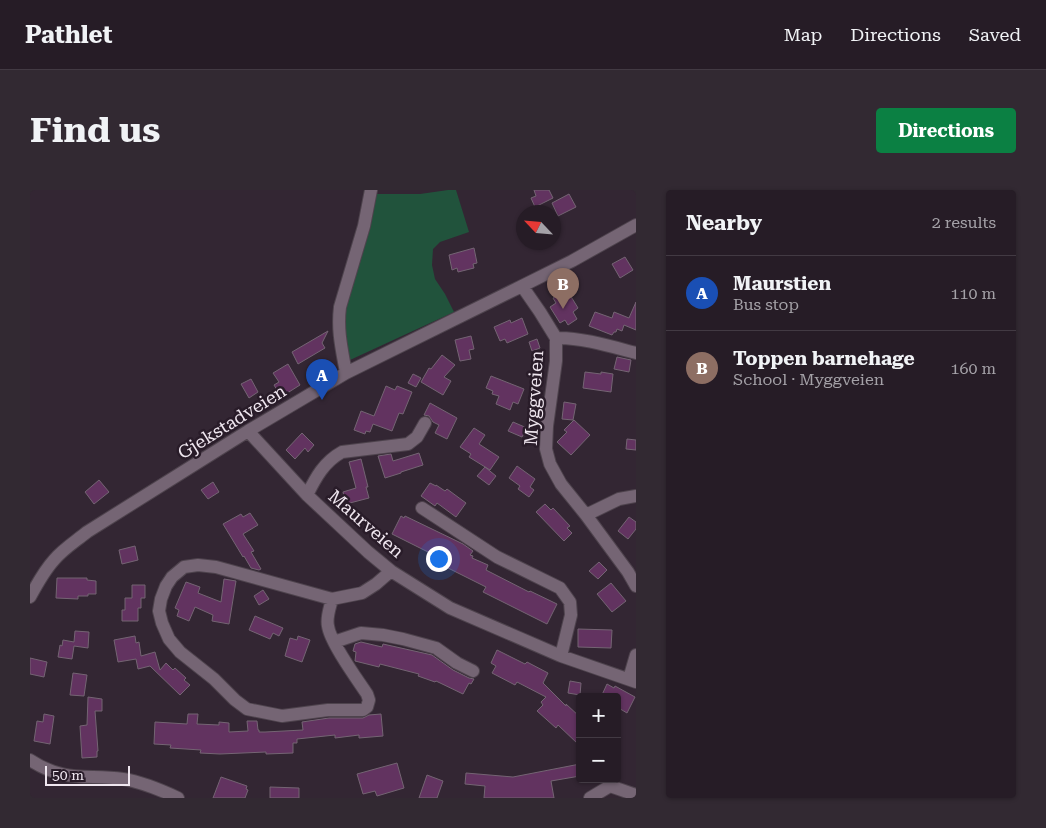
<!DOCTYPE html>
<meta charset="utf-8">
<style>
body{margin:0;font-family:"Roboto Serif",serif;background:#322932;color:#f1f3f6}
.controls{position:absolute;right:15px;bottom:15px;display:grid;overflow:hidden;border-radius:5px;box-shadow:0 1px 4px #0004}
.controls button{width:45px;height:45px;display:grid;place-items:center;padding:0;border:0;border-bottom:1px solid #423a43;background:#261c26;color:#f1f3f6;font:25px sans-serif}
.compass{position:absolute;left:486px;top:15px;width:45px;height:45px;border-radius:50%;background:#261c26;box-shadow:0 1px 4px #0004;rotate:296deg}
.scale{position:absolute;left:15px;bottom:12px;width:85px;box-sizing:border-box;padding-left:5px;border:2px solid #efe6ef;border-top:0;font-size:14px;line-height:18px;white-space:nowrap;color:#efe6ef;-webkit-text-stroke:4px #291c29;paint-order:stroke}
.you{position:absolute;left:408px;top:368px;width:18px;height:18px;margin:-12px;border:4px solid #fff;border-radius:50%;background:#1a73e8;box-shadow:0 0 0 8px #1a73e833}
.badge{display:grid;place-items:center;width:32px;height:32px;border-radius:50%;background:#0b8043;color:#fff;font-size:16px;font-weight:700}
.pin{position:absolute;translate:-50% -41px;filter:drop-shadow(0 1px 2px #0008)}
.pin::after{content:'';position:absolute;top:26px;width:18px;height:15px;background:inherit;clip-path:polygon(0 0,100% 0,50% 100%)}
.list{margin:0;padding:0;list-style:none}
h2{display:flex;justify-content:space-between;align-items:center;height:65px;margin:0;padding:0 20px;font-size:21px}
h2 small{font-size:16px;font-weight:400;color:#a4a1a7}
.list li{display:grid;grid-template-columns:32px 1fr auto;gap:15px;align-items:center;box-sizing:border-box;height:75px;padding:0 20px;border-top:1px solid #423a43}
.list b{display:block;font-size:19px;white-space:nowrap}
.list p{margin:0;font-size:16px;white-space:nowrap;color:#a4a1a7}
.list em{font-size:16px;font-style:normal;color:#a4a1a7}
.map{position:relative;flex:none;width:606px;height:608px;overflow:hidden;border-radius:5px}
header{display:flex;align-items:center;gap:30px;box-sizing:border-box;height:70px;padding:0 25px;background:#261c26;border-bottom:1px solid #423a43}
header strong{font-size:24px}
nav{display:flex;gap:28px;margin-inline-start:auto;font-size:18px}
.intro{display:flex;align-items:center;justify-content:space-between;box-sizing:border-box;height:120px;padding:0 30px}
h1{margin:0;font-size:35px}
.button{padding:12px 22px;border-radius:5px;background:#0b8043;color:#fff;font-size:18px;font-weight:700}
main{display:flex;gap:30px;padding:0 30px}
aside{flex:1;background:#261c26;border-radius:5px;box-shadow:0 1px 4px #0004}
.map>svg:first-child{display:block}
.green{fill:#21533c}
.building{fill:#623360;stroke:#746473}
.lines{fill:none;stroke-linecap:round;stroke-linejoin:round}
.minor-casing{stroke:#4e434d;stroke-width:14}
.minor{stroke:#756574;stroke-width:12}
.labels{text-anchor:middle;stroke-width:5;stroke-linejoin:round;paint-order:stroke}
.street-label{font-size:18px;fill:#efe6ef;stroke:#291c29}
</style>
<header>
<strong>Pathlet</strong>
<nav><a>Map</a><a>Directions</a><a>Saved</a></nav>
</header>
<div class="intro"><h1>Find us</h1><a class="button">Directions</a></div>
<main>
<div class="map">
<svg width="606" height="608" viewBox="0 0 606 608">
<rect width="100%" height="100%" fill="#332633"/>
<path class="green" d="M418,0H426L439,42L410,52L403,59L402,75L405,89L415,104L424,122L320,170L312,147L313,123L345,4H390Z"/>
<path class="building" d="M504,0H519L523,8L505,17L501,8L506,6Z
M539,4L546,17L528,26L522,13Z
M444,58L447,73L443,74L444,78L428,82L427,78L422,80L419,65Z
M595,67L603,80L590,88L582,74Z
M537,100L548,118L543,122L547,129L538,135L535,130L530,133L520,117L526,113L523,108Z
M606,112V140L594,135L592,141L587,139L586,142H584L582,145L559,136L565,122L582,128L584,122L599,128Z
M492,128L498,144L477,153L475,149L470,151L464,137L480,130L481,133Z
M298,141L292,153L295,158L268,174L262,162Z
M441,146L444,159L439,160L441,169L430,171L425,150Z
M507,149L510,158L502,161L499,152Z
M412,165L425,175L414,187L421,191L413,205L391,192L399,178L401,179Z
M587,167L601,170L599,182L584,179Z
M258,174L270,195L251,207L244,195L249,192L243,183Z
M555,182L571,184V182L583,184L581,202L553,198Z
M383,184L391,188L386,197L378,193Z
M461,186L494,199L488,214L483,212L480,220L466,214L469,206L462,204L463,201L456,198Z
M221,189L228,202L219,208L211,194Z
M356,196L365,200L367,196L382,202L373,224L369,223L362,241L343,234L340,242L336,241L335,244L324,240L331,221L344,226Z
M534,212L546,214L543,230L532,229Z
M400,213L427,228L417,249L405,243L409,235L403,232L399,226L394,225Z
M544,230L560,245L541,265L527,252L537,242L534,240Z
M483,232L497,238L492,247L478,241Z
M444,238L455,245L449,254L469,267L460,280L439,267L441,264L430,257Z
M272,243L284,255L278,262L275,258L265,269L256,260Z
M597,249L606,250V260L596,259Z
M389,263L393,275L371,282V283L355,288L348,266L361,264L363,271Z
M331,269L338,297H336L339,308L316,314L313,302L326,298L319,272Z
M487,276L505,289L500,297L504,300L499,307L488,299L490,296L479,288Z
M455,277L466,286L459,295L447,286Z
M69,290L79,302L64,314L55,302Z
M183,292L189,302L178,309L171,300Z
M400,293L406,296V295L415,301L417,299L436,313L426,327L407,313L405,316L391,306Z
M515,314L521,320L523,318L540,336L537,338L542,343L534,351L506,322Z
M220,323L228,335L213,344L224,361L221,362L231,379L229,380L221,378L214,366L213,367L193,334L211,324L213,327Z
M371,326L374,328L375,326L433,354L443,361L440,365L443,366L442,368L458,375L456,380L499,402L500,401L527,414L517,434L453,402L456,397L406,372L408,367L362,344Z
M599,327L606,332V339L598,349L588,341Z
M105,356L108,370L92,374L89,360Z
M569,372L577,380L568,389L559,381Z
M27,388H57V390L66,391V404H58V406H48V409L26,408Z
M194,389L206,391L199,434L182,431L183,425L165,417L159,431L147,426L149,420L145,418L156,392L170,397L168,403L191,412Z
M581,393L596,411L582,422L567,404Z
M102,395H115V408H111V418H108V431H92V420H95V408H102Z
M233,400L239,409L229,415L224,406Z
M225,426L253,438L249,446L243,443L240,449L219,440Z
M548,439L582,440L581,458L548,457Z
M45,441L59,442L58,458L44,456L42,469L28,467L30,455L32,456L33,450L44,452Z
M105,446L106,453L109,452L111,466L125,462L130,480L136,473L143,480L145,478L156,488L154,490L160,495L150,505L120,476L108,479L106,469L88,472L84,450Z
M268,446L280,450L272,472L255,466L260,448L267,450Z
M331,452L352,457L353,454L402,465L423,480L439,488L444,489L441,494L439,493L433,504L406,491L405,492L388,486L389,484L350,474L349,477L325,471L326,462L323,461L325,454Z
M467,460L495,474L497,472L518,483L513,493L536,516V514L550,527L548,554L528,535L526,538L507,521L513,515L511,512L516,507L487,492L485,495L462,483L466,476L461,473Z
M0,468L17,472L14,487L0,484Z
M43,483L57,485L54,506L40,505Z
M540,491L551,493L550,505L538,503Z
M577,494L584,498L585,496L605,507L597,523L587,517V507H571Z
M58,507L72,509V521H65L68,561H67V567L52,568L50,536L57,535Z
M14,524L24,526L20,554L4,551L7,531L13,532Z
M158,524H168L167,534L189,535V532L199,533V542L218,541L217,531H227L228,540H229V542H235L273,540L272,532L299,528H333L339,525L351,524L353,546L329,548V545L305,548V545L267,549V553H263V563L236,564V562L190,564L170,563L171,560L140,558L141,555L124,554L125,532L157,534Z
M367,573L374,598L347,606L345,601L333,604L327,584Z
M550,574V586L521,591L524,608H454L455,596L435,594L436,583L483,587Z
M397,585L413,591L407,608H389Z
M191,587L217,596L216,599L218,600L215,608H183Z
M240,597L269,598V608H240Z"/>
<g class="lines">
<g class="minor-casing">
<path id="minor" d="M492,96L510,122L526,148V171L517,236L516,259L520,274L531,294L556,325L598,382L606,396
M526,148C550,147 583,157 606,163
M316,183C312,160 307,141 310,117L334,36L341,0
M218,241L277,305L338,362L361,381L420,418L531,466L606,492
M277,305C286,287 294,272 312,262L378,254L387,247L395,233
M392,318L467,367L530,398L540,412L541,425L531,466
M556,325L589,309L606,306
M0,407C7,394 14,381 24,370C33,359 46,351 57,342L218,241L316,183L492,96L542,71L606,35
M302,409C300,418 296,427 298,436C300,452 327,489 337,504L339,510L337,517L333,520H298L252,526L217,519L205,510L184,489L150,462L139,449L132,433L129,421L131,409L136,396L142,387L154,377L168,375L186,377L302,409L332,403L346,394L361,381
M304,452L331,443L353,445L373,449L406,458L427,473L443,481
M599,489L606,465
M0,570C35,593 56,584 93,589C112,592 131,600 148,608
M560,608L580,596L606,605"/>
</g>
<use href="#minor" class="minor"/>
</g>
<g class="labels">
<g class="street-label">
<text transform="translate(504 208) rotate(-86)" y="6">Myggveien</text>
<text transform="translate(202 232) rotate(-32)" y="6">Gjekstadveien</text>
<text transform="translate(336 334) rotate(41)" y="6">Maurveien</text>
</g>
</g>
</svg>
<div class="controls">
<button>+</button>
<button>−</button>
</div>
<svg class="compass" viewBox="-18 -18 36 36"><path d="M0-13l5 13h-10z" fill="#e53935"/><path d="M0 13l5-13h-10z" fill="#a4a1a7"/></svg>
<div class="scale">50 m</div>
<div class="you"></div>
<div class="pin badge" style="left:292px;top:210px;background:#1a4fb4">A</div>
<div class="pin badge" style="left:533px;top:119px;background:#8d6e63">B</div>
</div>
<aside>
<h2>Nearby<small>2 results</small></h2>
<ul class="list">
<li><span class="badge" style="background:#1a4fb4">A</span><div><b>Maurstien</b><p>Bus stop</p></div><em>110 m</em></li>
<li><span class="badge" style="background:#8d6e63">B</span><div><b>Toppen barnehage</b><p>School · Myggveien</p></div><em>160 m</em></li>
</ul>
</aside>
</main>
